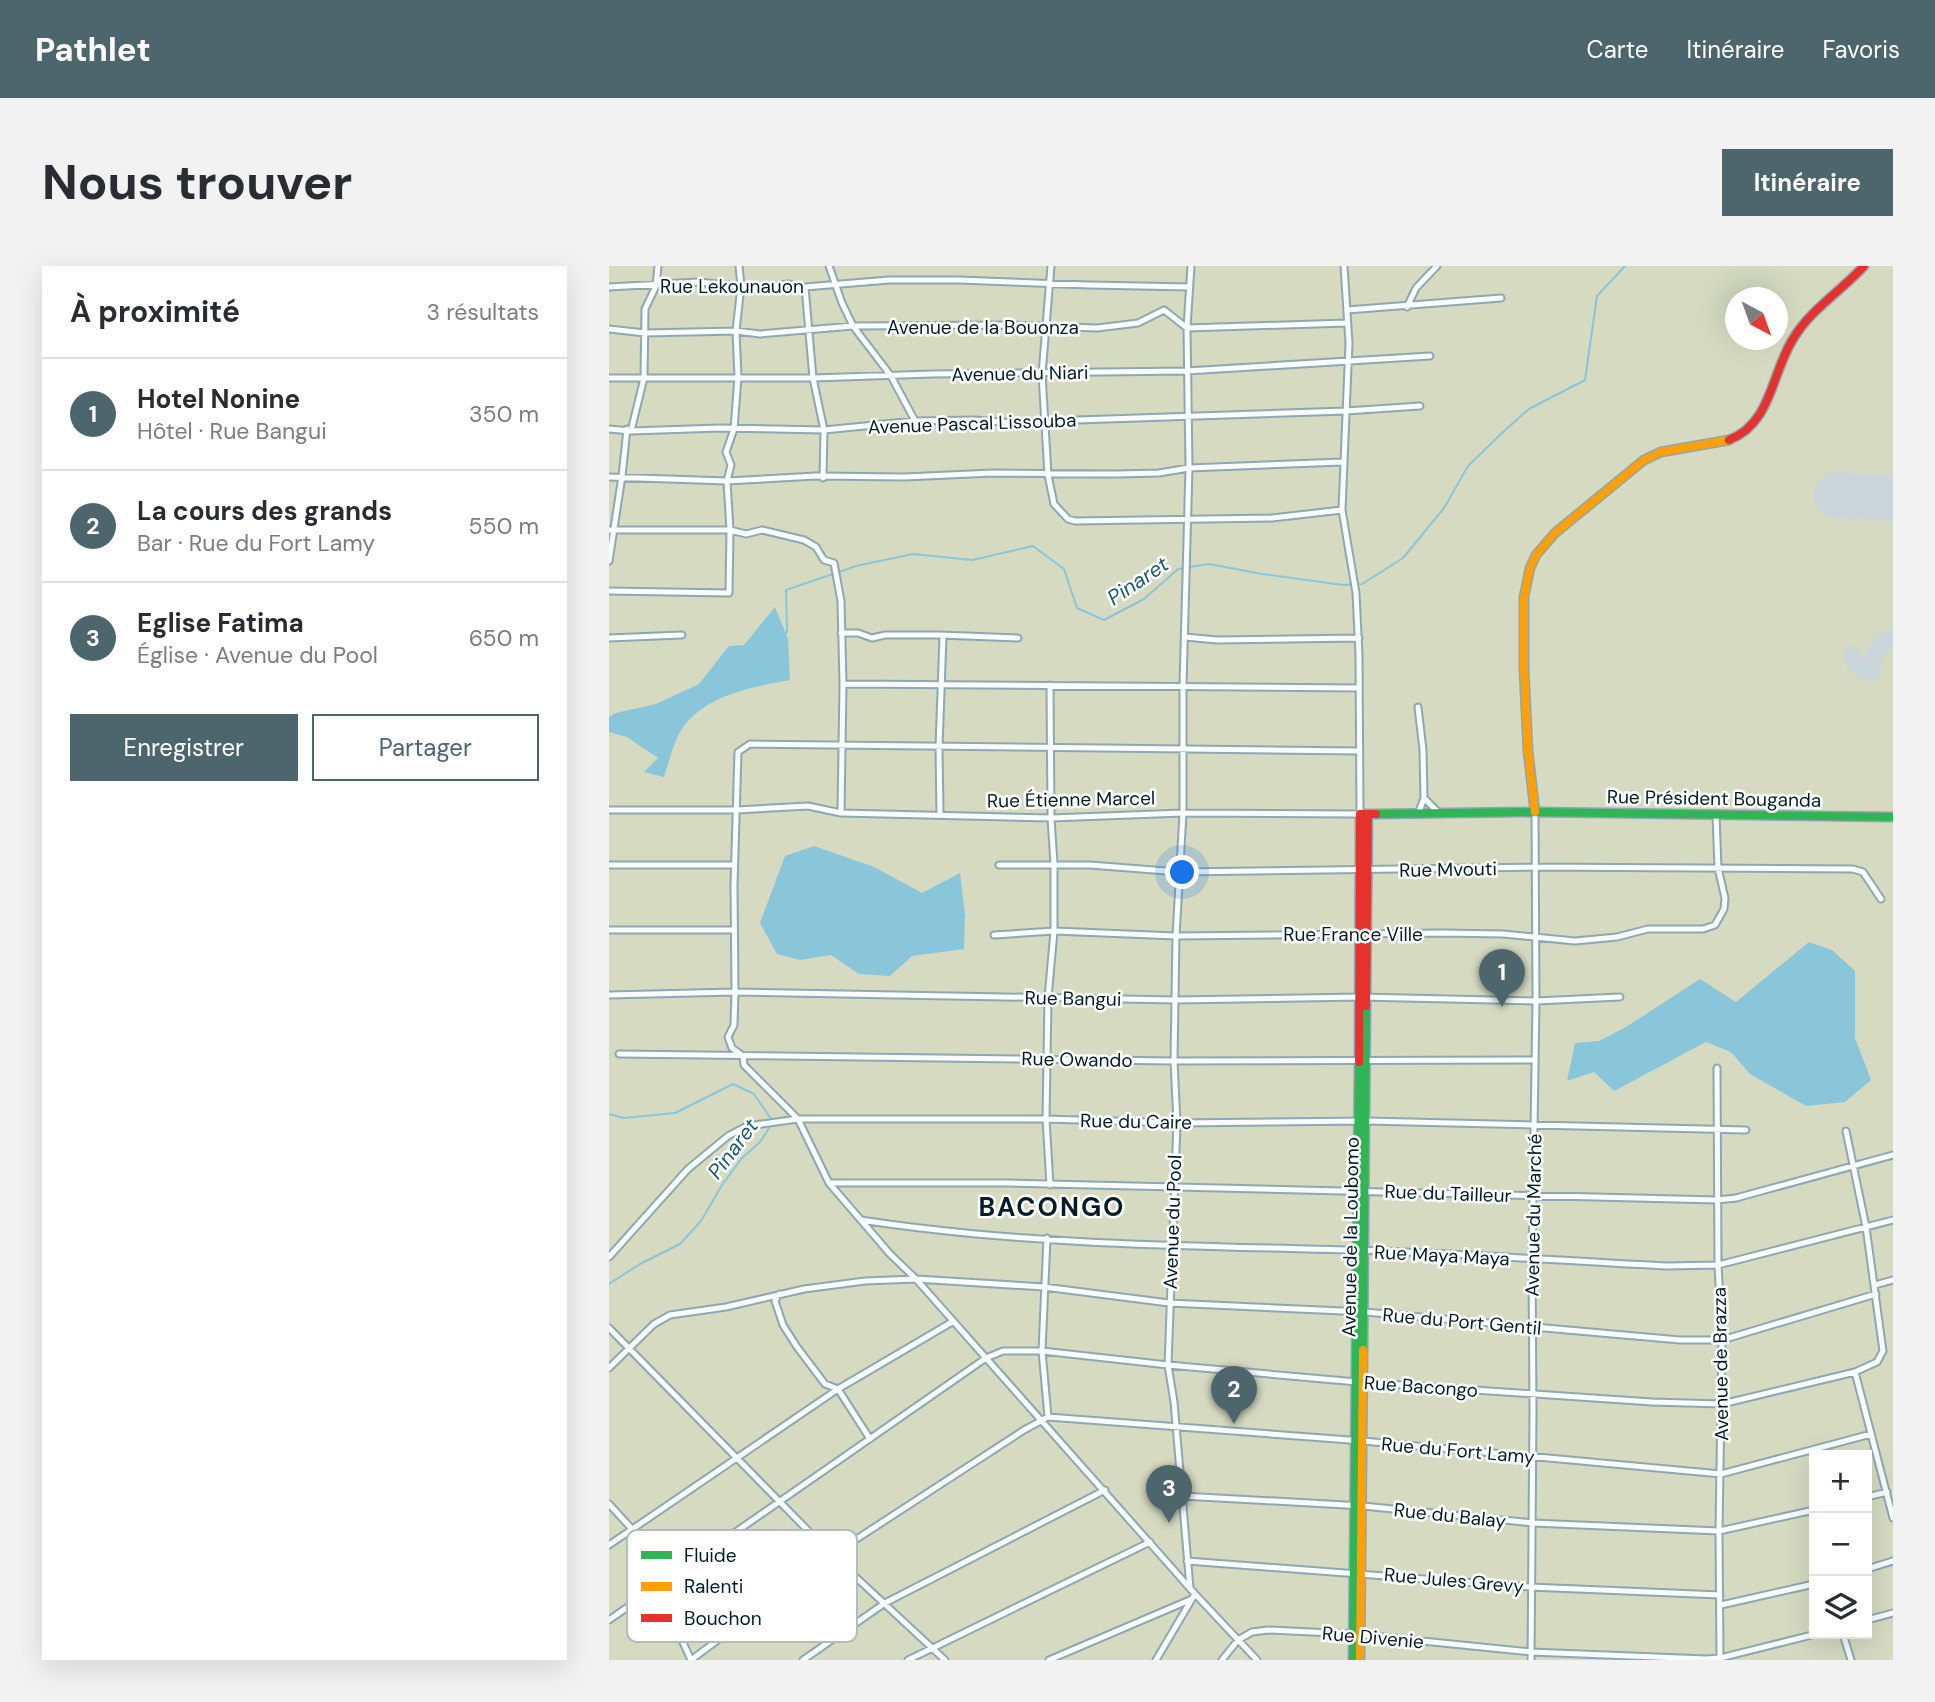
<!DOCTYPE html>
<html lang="fr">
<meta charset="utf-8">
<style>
body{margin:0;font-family:"DM Sans",sans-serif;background:#f2f2f3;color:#2b2b33}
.controls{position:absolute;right:21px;bottom:21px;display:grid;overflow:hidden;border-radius:0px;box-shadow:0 7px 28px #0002}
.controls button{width:63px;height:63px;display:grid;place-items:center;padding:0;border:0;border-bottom:2px solid #e1e1e2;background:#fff;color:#2b2b33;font:35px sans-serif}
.compass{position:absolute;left:1116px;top:21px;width:63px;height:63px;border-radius:50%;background:#fff;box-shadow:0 7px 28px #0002;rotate:139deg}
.you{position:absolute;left:574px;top:607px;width:24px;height:24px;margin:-18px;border:5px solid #fff;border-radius:50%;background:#1a73e8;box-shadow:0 0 0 10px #1a73e833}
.badge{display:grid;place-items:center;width:46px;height:46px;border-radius:50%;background:#4d656c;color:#fff;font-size:23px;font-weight:700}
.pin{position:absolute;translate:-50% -58px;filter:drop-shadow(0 2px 4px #0008)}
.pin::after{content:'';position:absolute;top:37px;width:24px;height:21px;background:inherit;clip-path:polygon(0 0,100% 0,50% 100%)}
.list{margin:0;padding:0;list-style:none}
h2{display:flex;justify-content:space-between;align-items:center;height:91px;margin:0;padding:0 28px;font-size:30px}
h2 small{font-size:23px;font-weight:400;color:#7c7c81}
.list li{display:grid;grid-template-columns:46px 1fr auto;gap:21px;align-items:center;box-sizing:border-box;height:112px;padding:0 28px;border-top:2px solid #e1e1e2}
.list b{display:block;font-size:26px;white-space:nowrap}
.list p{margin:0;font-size:23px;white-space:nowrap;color:#7c7c81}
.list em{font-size:23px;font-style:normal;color:#7c7c81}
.actions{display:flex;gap:14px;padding:21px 28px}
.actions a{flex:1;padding:16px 0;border:2px solid #4d656c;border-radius:0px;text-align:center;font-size:24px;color:#4d656c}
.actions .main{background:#4d656c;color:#fff}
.icon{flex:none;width:38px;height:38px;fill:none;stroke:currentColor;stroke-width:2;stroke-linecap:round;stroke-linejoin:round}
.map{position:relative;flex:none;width:1284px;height:1394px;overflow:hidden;border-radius:0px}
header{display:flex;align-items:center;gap:42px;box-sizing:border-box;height:98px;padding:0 35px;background:#4d656c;color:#fff}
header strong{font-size:33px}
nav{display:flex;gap:38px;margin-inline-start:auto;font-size:24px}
.intro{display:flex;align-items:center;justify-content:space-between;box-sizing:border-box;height:168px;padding:0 42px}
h1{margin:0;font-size:49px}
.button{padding:18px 32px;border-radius:0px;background:#4d656c;color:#fff;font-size:24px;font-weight:700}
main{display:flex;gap:42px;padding:0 42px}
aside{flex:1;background:#fff;border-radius:0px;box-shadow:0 7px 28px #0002}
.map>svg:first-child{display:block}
.green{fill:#d5dac1;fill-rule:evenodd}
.water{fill:#8ac6da}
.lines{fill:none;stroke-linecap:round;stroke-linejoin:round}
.stream{stroke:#8ac6da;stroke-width:2}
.taxiway{stroke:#cbd6db;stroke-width:18}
.runway{stroke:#cbd6db;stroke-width:46}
.street-casing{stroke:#8ea7b0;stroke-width:9}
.fast-casing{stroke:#8ea7b0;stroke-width:11}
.slow-casing{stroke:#8ea7b0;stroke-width:11}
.jam-casing{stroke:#8ea7b0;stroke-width:11}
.street{stroke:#f9fcfd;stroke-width:5}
.fast{stroke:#30b455;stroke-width:8}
.slow{stroke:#ff9f0a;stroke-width:8}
.jam{stroke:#e5322d;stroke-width:8}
.labels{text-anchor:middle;stroke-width:5;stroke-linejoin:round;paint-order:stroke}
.street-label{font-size:19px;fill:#021d25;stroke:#fff}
.water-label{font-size:21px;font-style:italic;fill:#1c5b6e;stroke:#fff}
.district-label{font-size:26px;font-weight:bold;letter-spacing:2px;fill:#021d25;stroke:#fff}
.key{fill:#fff;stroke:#b3bbbe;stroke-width:2}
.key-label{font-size:19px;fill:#021d25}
</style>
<header>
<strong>Pathlet</strong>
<nav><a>Carte</a><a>Itinéraire</a><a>Favoris</a></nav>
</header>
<div class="intro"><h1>Nous trouver</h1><a class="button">Itinéraire</a></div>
<main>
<aside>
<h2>À proximité<small>3 résultats</small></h2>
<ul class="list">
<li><span class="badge">1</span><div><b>Hotel Nonine</b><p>Hôtel · Rue Bangui</p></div><em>350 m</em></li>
<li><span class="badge">2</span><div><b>La cours des grands</b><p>Bar · Rue du Fort Lamy</p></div><em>550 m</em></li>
<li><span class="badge">3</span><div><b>Eglise Fatima</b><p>Église · Avenue du Pool</p></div><em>650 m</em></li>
</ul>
<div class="actions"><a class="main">Enregistrer</a><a>Partager</a></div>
</aside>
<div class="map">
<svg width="1284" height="1394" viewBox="0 0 1284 1394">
<rect width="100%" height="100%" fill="#d9eaf1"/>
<path class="green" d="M0,0H1284V1394H0ZM1126,32H1168V74H1126ZM1205,1189H1258V1368H1205Z"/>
<path class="water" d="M166,341L179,373L181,414C142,421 89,430 69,470C63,483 59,498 55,511L35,506L49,492L18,471L0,466V451L7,447L47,438L90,418L120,380L135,379Z
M205,580L265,601L313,627L351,607L356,649L355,683L303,690L281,710L250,708L222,689L191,694L168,688L151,657L176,590Z
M1200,676L1223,684L1246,705V772L1262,814L1236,836L1197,840L1141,808L1122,786L1097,776L1005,825L985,806L958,815L966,777L990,775L1017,761L1091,713L1127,736Z"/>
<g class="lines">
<path class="stream" d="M580,301L600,298L653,308L734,319L753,318L794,292L835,242L859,200L894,166L920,143L976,114L988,30L1016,0
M230,306L247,300L304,288L363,294L424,280L455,303L468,342L495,354L535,333L569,303L575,302
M175,369L178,366L177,324L224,308
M0,848L15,852L66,847L124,818L145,828L162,853
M0,1018L31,998L71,978L92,955L113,919L133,892L151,876L162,859"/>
<path class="taxiway" d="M1243,389C1246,399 1251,405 1262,406C1265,390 1267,376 1284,372"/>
<path class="runway" d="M1228,229L1284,232"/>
<g class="street-casing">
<path id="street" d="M220,0L233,37L244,60L282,110L306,155
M442,0L433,108L439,209L445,238L459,253L466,255L663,252L733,244
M0,21L89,16L150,22L179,18L196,21L280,14H350L480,19L581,21
M196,21L204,112L215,164L214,212
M798,41L807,22L828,0
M738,44L892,32
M0,63L36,67L127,65L151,68L244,60L399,59L488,62L529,57L555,44L578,62L738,57
M0,112H204L323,108L578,105L821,90
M0,163L22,165L111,162L215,164L306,155L365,154L435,159L468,154L737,145L811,140
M22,165L35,112L36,43L47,20L49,0
M0,211L118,215L207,210L295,211L384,207L508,208L550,207L580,202L733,196
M0,264H121L137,268L153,264L195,274L207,281L215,294L225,297L232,335L234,418L232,547
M0,295L13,210L18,163
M0,325L120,327L121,264L118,215L122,199L117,186L125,163L129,111L127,65L132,20L130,0
M232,367H249L263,372L276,369H331L409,372
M576,371L608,374L750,372
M0,372L73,369
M234,418L750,422
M815,532L831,548
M0,544H128L199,540L232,547L442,552L574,547L751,548L750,390L747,327L733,244L740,77L735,0
M331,548L330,481L334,370
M809,548L815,532L814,484L809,441
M0,599H125
M390,599H481L570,606L927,601L1244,603L1254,606L1272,633
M0,664H125
M385,669L445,665L567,670L833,667L894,668L966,675L1008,671L1039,663H1094L1106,659L1115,643L1116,632L1109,602L1107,549
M0,729L126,726L567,734L751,731L927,735L1011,731
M10,788L565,795L926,794
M1108,802L1109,999L1113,1074L1110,1265L1111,1393
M220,917H399L1108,934L1127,932L1284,889
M441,919L437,853L439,732L445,665V598L442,552L441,419
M252,954C415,979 581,980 745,984C849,987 954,995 1058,1000L1109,999L1284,954
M438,972L433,1085L439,1151
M0,991L79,903L119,870L138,860L189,853H437L568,857L758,855L1137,864
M1266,1019L1284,1014
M170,1028L166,1035L174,1059L188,1081L216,1118L229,1123L261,1173
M0,1062L223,1289L336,1394
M0,1102L45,1058L61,1049L117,1041L195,1023L256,1015L307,1013L435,1021L560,1037L756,1046L1071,1074H1113L1267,1028
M1246,1106L1284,1252
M573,1230L754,1240L924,1257L1110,1265L1205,1244
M1258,1231L1278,1226
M0,1238L23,1263L82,1394
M0,1279L229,1123L343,1056
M578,1295L921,1321L1111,1329
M1258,1303L1284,1295
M581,1322L565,1136L559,1099L568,857L565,795L567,670L574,547V419L580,202L578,62L582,0
M1112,1339L1205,1318
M0,1354L377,1092L394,1085H433L559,1099L748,1116L1043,1136L1113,1138L1246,1106L1268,1096L1274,1085L1257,961L1237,865
M1258,1354L1284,1347
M1234,1368L1242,1394
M82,1394L223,1289L415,1164L439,1151L754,1175L1112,1208L1262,1168
M194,1394L276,1337L496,1224
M299,1394L541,1276
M440,1394L583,1333L586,1328
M547,1394L583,1333
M613,1394L629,1374L643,1366L659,1364L744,1368L922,1386L1097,1393L1111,1392L1207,1368
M648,1394L586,1328L307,1013L281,988L220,917L189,853L135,799L134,790L123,782L119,771L125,759L126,726L125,619L129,486L141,478L750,485
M922,1394L924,1145L923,994L927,735L926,546"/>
</g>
<g class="fast-casing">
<path id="fast" d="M767,548L926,546L1284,551
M754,1084L757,740
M744,1394L750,796"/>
</g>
<g class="slow-casing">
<path id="slow" d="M926,546L919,485L915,403V331L921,302L927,289L946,267L1035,194L1052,186L1120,174
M751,1394L754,1084"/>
</g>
<g class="jam-casing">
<path id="jam" d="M1120,174C1163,157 1162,108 1184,73C1201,44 1232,25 1255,0
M757,740L759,548
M750,796L751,548H767"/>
</g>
<use href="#street" class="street"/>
<use href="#fast" class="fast"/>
<use href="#slow" class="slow"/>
<use href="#jam" class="jam"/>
</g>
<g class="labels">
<g class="street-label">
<text x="123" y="27">Rue Lekounauon</text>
<text x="374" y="68">Avenue de la Bouonza</text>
<text transform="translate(411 107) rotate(-1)" y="7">Avenue du Niari</text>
<text transform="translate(363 157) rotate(-2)" y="7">Avenue Pascal Lissouba</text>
<text transform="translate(1105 532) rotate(1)" y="7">Rue Président Bouganda</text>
<text transform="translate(462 533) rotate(-1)" y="7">Rue Étienne Marcel</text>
<text transform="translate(839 603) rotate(-1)" y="7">Rue Mvouti</text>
<text x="744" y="675">Rue France Ville</text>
<text transform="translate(464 732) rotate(1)" y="7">Rue Bangui</text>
<text transform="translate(468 793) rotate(1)" y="7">Rue Owando</text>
<text transform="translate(527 855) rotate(1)" y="7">Rue du Caire</text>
<text transform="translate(839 927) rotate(2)" y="7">Rue du Tailleur</text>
<text transform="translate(924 949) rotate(-89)" y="7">Avenue du Marché</text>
<text transform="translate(563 956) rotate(-88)" y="7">Avenue du Pool</text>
<text transform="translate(741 971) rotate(-89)" y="7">Avenue de la Loubomo</text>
<text transform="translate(833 989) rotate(3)" y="7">Rue Maya Maya</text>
<text transform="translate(853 1055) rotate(5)" y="7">Rue du Port Gentil</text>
<text transform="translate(1111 1098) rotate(-91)" y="7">Avenue de Brazza</text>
<text transform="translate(812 1120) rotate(4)" y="7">Rue Bacongo</text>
<text transform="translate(849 1184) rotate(5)" y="7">Rue du Fort Lamy</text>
<text transform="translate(841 1249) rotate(6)" y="7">Rue du Balay</text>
<text transform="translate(845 1314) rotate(5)" y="7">Rue Jules Grevy</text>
<text transform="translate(764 1371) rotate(5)" y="7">Rue Divenie</text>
</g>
<g class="water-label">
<text transform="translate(529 315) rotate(-34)" y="7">Pinaret</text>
<text transform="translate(124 883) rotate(-53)" y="7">Pinaret</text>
</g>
<g class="district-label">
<text x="443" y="950">BACONGO</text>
</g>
</g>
<rect x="18" y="1264" width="230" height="112" rx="10" class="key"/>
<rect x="32" y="1285" width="31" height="8" fill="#30b455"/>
<rect x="32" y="1316" width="31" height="9" fill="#ff9f0a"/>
<rect x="32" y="1348" width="31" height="8" fill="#e5322d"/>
<g class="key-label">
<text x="75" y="1296">Fluide</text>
<text x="75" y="1327">Ralenti</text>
<text x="75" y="1359">Bouchon</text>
</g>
</svg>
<div class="controls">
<button>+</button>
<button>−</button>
<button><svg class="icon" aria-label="layers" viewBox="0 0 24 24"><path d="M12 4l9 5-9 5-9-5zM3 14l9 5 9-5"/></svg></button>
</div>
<svg class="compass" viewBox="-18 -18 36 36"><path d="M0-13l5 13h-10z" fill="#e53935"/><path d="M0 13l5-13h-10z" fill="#7c7c81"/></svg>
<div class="you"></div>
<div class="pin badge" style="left:893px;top:741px">1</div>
<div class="pin badge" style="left:625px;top:1158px">2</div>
<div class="pin badge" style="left:560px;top:1257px">3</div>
</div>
</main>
